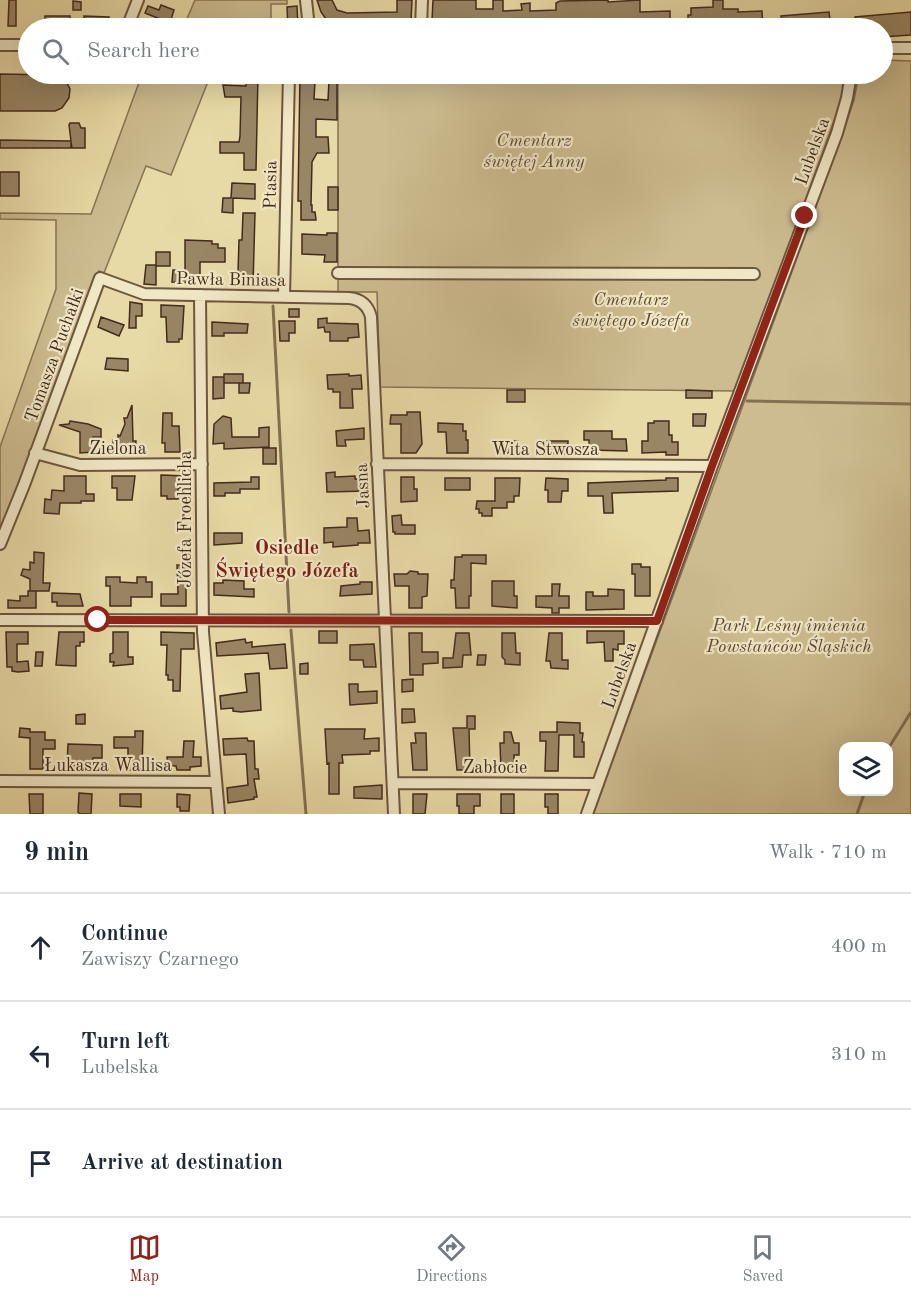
<!DOCTYPE html>
<meta charset="utf-8">
<style>
body{margin:0;font-family:"Old Standard TT",serif;background:#f2f2f3;color:#1f2937}
.controls{position:absolute;right:18px;bottom:18px;display:grid;overflow:hidden;border-radius:12px;box-shadow:0 6px 24px #0002}
.controls button{width:54px;height:54px;display:grid;place-items:center;padding:0;border:0;border-bottom:2px solid #e0e1e3;background:#fff;color:#1f2937;font:30px sans-serif}
.stop{position:absolute;width:18px;height:18px;margin:-14px;border:4px solid #8f2418;border-radius:50%;background:#fff}
.stop.end{background:#8f2418;border-color:#fff;box-shadow:0 2px 6px #0008}
.list{margin:0;padding:0;list-style:none}
h2{display:flex;justify-content:space-between;align-items:center;height:78px;margin:0;padding:0 24px;font-size:26px}
h2 small{font-size:20px;font-weight:400;color:#747a83}
.list li{display:grid;grid-template-columns:39px 1fr auto;gap:18px;align-items:center;box-sizing:border-box;height:108px;padding:0 24px;border-top:2px solid #e0e1e3}
.list b{display:block;font-size:22px;white-space:nowrap}
.list p{margin:0;font-size:20px;white-space:nowrap;color:#747a83}
.list em{font-size:20px;font-style:normal;color:#747a83}
.icon{flex:none;width:33px;height:33px;fill:none;stroke:currentColor;stroke-width:2;stroke-linecap:round;stroke-linejoin:round}
.map{position:relative;flex:none;width:911px;height:814px;overflow:hidden}
.search{position:absolute;background:#fff;box-shadow:0 6px 24px #0002;left:18px;right:18px;top:18px;height:66px;display:flex;align-items:center;gap:15px;box-sizing:border-box;padding:0 21px;border-radius:33px;color:#747a83;font-size:22px}
.sheet{height:402px;background:#fff}
nav{display:flex;justify-content:space-around;align-items:center;box-sizing:border-box;height:84px;border-top:2px solid #e0e1e3;background:#fff;font-size:16px;color:#747a83}
nav a{display:grid;justify-items:center;gap:3px}
nav .on{color:#8f2418}
.map>svg:first-child{display:block}
.green{fill:#ccbc8f;stroke:#887356;stroke-width:1.5;fill-rule:evenodd}
.lines{fill:none;stroke-linecap:round;stroke-linejoin:round}
.stream{stroke:#857054;stroke-width:3}
.building{fill:#998665;stroke:#442a1e;stroke-width:1.5}
.minor-casing{stroke:#6d5640;stroke-width:14}
.minor{stroke:#f0e7c5;stroke-width:10}
.route{stroke:#8f2418;stroke-width:8}
.labels{text-anchor:middle;stroke-width:4.5;stroke-linejoin:round;paint-order:stroke}
.park-label{font-size:18px;font-style:italic;fill:#5f4735;stroke:#f0e7c5}
.street-label{font-size:18px;fill:#442a1e;stroke:#f0e7c5}
.neighbourhood-label{font-size:20px;font-weight:bold;fill:#7a1f14;stroke:#f0e7c5}
</style>
<div class="map">
<svg width="911" height="814" viewBox="0 0 911 814">
<rect width="100%" height="100%" fill="#e8daa6"/>
<filter id="stains"><feTurbulence type="fractalNoise" baseFrequency=".00333" numOctaves="4"/><feColorMatrix values="0 0 0 0 .2 0 0 0 0 .09 0 0 0 0 .02 0 0 0 .5 -.17"/></filter>
<radialGradient id="worn" r=".72"><stop offset=".6" stop-color="#630" stop-opacity="0"/><stop offset="1" stop-color="#630" stop-opacity=".3"/></radialGradient>
<path class="green" d="M195,0H287V4H271V28H183Z
M883,60L911,61V814H593L845,127L854,100L859,74H882ZM844,746H888V792H844Z
M144,74H211L171,175L146,166L104,273L99,271L0,537V447L56,289V220L0,219V213L91,214L141,77H143Z
M338,74H847L841,101L737,391L380,387L377,292H338Z"/>
<g class="lines">
<path class="stream" d="M273,306L289,612
M747,401L911,404
M291,630L306,814
M888,749L911,712
M857,814L864,794"/>
</g>
<path class="building" d="M9,0H16V26H8Z
M317,0H332L337,10L347,13L397,12V0H412L411,22H392V27H338L326,19L321,12Z
M433,0H476V9H493V0H503V11L522,10L521,4L530,3V11L556,10V3L560,1L608,0V2L640,0V12L670,11V21L688,20V15H691V8L713,7V0H723V9H738V12L762,11L763,28H494V26L454,25V21H432Z
M73,1L81,2V10H73Z
M161,5L174,10L170,23L145,13L148,6L159,10Z
M297,6L298,28H288L287,7Z
M829,12L831,28H782L781,16Z
M911,12V35L882,37V28H856L855,17Z
M45,16H70V28H45Z
M84,16L109,17V28H84Z
M0,74L56,75L67,83L70,89L69,98L62,108L55,111H0Z
M247,74H258L256,170H244V153H220V142H239L240,136L241,97H225L223,85L246,86Z
M300,74H328L327,82H315L314,99L328,100L329,81H337V120L316,119V137H328L329,153H317L312,162L311,205H312V212H315L316,220H301V201H298Z
M70,123H79L81,128H85V148H72L71,142V148H0V140L71,141L69,125Z
M0,172H19V196H0Z
M232,183L255,184V199L233,198V213L222,212L223,198H231Z
M328,187H338V210H328Z
M243,213H255L253,285L242,284V273L238,272L239,240H242Z
M327,233H337V262H324L325,255L302,254V234L327,235Z
M185,240L212,241V244H218V248H225V262H200V283L172,282L173,270H185Z
M156,252H170V266H156Z
M146,265H156V285L144,284Z
M130,302L142,304V316H136V328H129Z
M161,305L184,306L182,339H179V342H167L166,317H161Z
M289,309H299V317H289Z
M101,317L124,325L119,336L98,327Z
M327,318V323L358,324L359,337L348,338V341H330V332H325L324,327L318,328V319Z
M279,321H295V333H289V341H280Z
M212,322L248,324L247,333H224V336H212Z
M107,358L128,359V371L105,369Z
M224,374H243V383H224V377V398L213,399V377H224Z
M349,374V376L361,375L362,389H352L353,408H340V392H333V389H328L327,375Z
M239,383H250L249,393H239Z
M507,390H525V402H507Z
M686,390L712,391V398H686Z
M132,405L133,441H136L135,452H113V440H118V435L120,436L125,424L124,418H127Z
M407,412H420L422,444L416,453H401V424H390L391,415H407Z
M163,413H172V426H179L180,452H165V443H162Z
M693,414H706L705,426H693Z
M223,416L231,418L232,437H259V428L269,427V447L224,449V443L213,444L214,424Z
M70,421L88,424L101,429V437H93V452L80,453V432L59,425L69,424Z
M654,421H669V435H672V442H678V455H666V452L642,453V441H648V423H654Z
M438,423L463,424V431H466V440H468V453H447L446,432H438Z
M364,428V439L345,440L346,446H337L336,431Z
M584,431H612V439H626L627,451L589,450V440H584Z
M497,441H518V453H496Z
M544,441H568V454L544,453Z
M263,448H276V464H263Z
M335,472V477L355,476V479H366L367,491L327,492L326,473Z
M161,475L187,476V488H178V499H167V496H161Z
M64,476H86V494H94V501H81V503H60L59,514L44,513L45,499L51,500L52,490L64,491Z
M112,476H135L132,500H117V488H112Z
M251,477H259V489H240V493H225V496H214V483L251,482Z
M401,477H414V489H417V501L401,502Z
M445,478H470V490H445Z
M495,478H520L519,496H514V502H507V508H492V516H482V513H479V509H476L477,501H495Z
M546,478L568,479V491H562L561,502H548V490H545Z
M666,478H678V491L612,493L613,513H604L603,496H588V483L666,480Z
M401,515L402,525H415V534H395V532H393L392,516Z
M347,518H357L358,531L369,530L370,543H358V545L333,547V542L324,543V528L347,527Z
M214,533H242V543L214,545Z
M34,552L44,553L43,583H50L49,591H30V579L21,575L23,569L30,570V562L34,563Z
M462,555H486V564L471,563V596H469V608H456L455,588H451V580H454L455,557H462Z
M632,564H641V567H650V596H635V574H632Z
M177,565H186V606H161V594H178Z
M410,571L418,572V574H428L427,596L422,597V608H409V586H395L394,574H407Z
M106,577H120V582L137,583V577H146V582H152V597H131V606H110V586H106Z
M223,580L244,581V589H254V597L214,595V583H223Z
M492,581H514V596H517V608L492,606Z
M360,582H372V594L340,596L341,586L360,584Z
M552,584H560L559,596H569V608H559V613H552V608L536,607V596H552Z
M608,589L624,590V609L586,610V592H593V596H608Z
M28,591H36V608H8V600L20,601V596H28Z
M52,593L80,594L83,606H57V602H52Z
M319,631H337V643H319Z
M587,631H624V644H618V650L613,649V661H605L604,642L587,643Z
M6,632H28V644H17V662L28,661L29,671L18,672L12,671V667H7Z
M59,632H84V642H80V646H76V666L56,665Z
M113,632H128V657H133V664L113,666L114,662H110V654L113,653Z
M161,632L194,633V649H181L180,691H173V680H168V675H166L167,645H161Z
M409,633H422V652H438V663L423,664V675H410Z
M456,633H469L471,655H463L462,667L443,668V658H453Z
M502,633H515L516,653H520V665L505,664V660L502,657Z
M549,633H562V660H568V669L551,668L550,661H546Z
M245,639L246,643L252,642V647L285,644L287,668L270,669L268,653L217,656L216,643Z
M374,644L376,667H364L363,660H350V645Z
M36,652H43L42,666H35Z
M478,655H486L485,665H477Z
M308,663V674H300V664Z
M259,673L261,710L241,712L233,711V708L221,709L220,696L247,692L245,674Z
M413,679V691L402,692V680Z
M349,684H358V692L377,691V703L350,705Z
M402,709H414L415,722L402,723Z
M85,714V724H76V715Z
M467,716H475V729H469L470,770H457L453,728H467Z
M557,722L580,723V733H583L582,742H584V757H574V735H559L558,771H545L546,741H540V732H557Z
M20,728L30,729V732H45V740H55V749H43V769H30V738L19,737Z
M325,729H365L364,739L379,738V751H370V754L342,755L343,763H339V794H329V763L327,764Z
M135,731H143L142,770H128V748H114V737H135Z
M504,732H511L514,743H519V755H514V770H501L500,743H504Z
M415,733H426L427,770H413L411,743H416Z
M247,738L248,741H254L255,769H258L259,779H254L257,797H254V799L228,803L227,788L248,785L246,754L224,755L223,739Z
M184,741H194L193,757H201V766L190,767V770H177L176,766H168L167,757H183Z
M68,744L102,745V758H93L92,769H78V766L67,765Z
M382,785V799L354,798V787Z
M79,793L92,794L91,814H80L78,812Z
M29,794H43V814H30Z
M120,794H141V807L120,806Z
M177,794L190,795L189,811H180V807H177Z
M413,794H427L425,814H413Z
M457,794H480V806H474V814H459V806H457Z
M501,794H514V814H501Z
M545,794H558V814H548V807H545Z"/>
<g class="lines">
<g class="minor-casing">
<path id="minor" d="M306,0L309,28
M127,28L138,0
M421,28L422,0
M0,45H28
M882,48H911
M338,273L754,274
M200,295L203,632L219,814
M284,297L289,74
M35,453L80,465L202,464
M377,464L712,466
M0,544L24,485L100,278L144,294L349,298C360,299 368,305 371,317L394,814
M0,620L657,621
M0,781L215,782
M393,783L598,784
M587,814L712,466L837,133L847,98L851,74"/>
</g>
<use href="#minor" class="minor"/>
</g>
<g class="lines">
<path class="route" d="M98,620L657,621L712,466L805,216"/>
</g>
<g class="labels">
<g class="park-label">
<text x="534" y="146">Cmentarz<tspan x="534" dy="21">świętej Anny</tspan></text>
<text x="631" y="305">Cmentarz<tspan x="631" dy="21">świętego Józefa</tspan></text>
<text x="789" y="631">Park Leśny imienia<tspan x="789" dy="21">Powstańców Śląskich</tspan></text>
</g>
<g class="street-label">
<text transform="translate(812 151) rotate(-70)" y="6">Lubelska</text>
<text transform="translate(270 185) rotate(-89)" y="6">Ptasia</text>
<text transform="translate(231 279) rotate(1)" y="6">Pawła Biniasa</text>
<text transform="translate(54 355) rotate(-70)" y="6">Tomasza Puchałki</text>
<text x="118" y="454">Zielona</text>
<text x="545" y="455">Wita Stwosza</text>
<text transform="translate(362 486) rotate(-93)" y="6">Jasna</text>
<text transform="translate(185 519) rotate(-90)" y="6">Józefa Froehlicha</text>
<text transform="translate(619 675) rotate(-70)" y="6">Lubelska</text>
<text x="108" y="771">Łukasza Wallisa</text>
<text x="495" y="773">Zabłocie</text>
</g>
<g class="neighbourhood-label">
<text x="287" y="554">Osiedle<tspan x="287" dy="23">Świętego Józefa</tspan></text>
</g>
</g>
<rect width="100%" height="100%" filter="url(#stains)"/>
<rect width="100%" height="100%" fill="url(#worn)"/>
</svg>
<div class="controls">
<button><svg class="icon" aria-label="layers" viewBox="0 0 24 24"><path d="M12 4l9 5-9 5-9-5zM3 14l9 5 9-5"/></svg></button>
</div>
<div class="stop" style="left:98px;top:620px"></div>
<div class="stop end" style="left:805px;top:216px"></div>
<div class="search"><svg class="icon" aria-label="search" viewBox="0 0 24 24"><circle cx="10" cy="10" r="6"/><path d="M15 15l6 6"/></svg>Search here</div>
</div>
<section class="sheet">
<h2>9 min<small>Walk · 710 m</small></h2>
<ul class="list">
<li><svg class="icon" aria-label="ahead" viewBox="0 0 24 24"><path d="M12 20V5M6 11l6-6 6 6"/></svg><div><b>Continue</b><p>Zawiszy Czarnego</p></div><em>400 m</em></li>
<li><svg class="icon" aria-label="left" viewBox="0 0 24 24"><path d="M17 20v-9H6M10 6l-5 5 5 5"/></svg><div><b>Turn left</b><p>Lubelska</p></div><em>310 m</em></li>
<li><svg class="icon" aria-label="arrive" viewBox="0 0 24 24"><path d="M6 21V4h12l-3 4 3 4H6"/></svg><div><b>Arrive at destination</b></div></li>
</ul>
</section>
<nav>
<a class="on"><svg class="icon" aria-label="map" viewBox="0 0 24 24"><path d="M3 6l6-2 6 2 6-2v14l-6 2-6-2-6 2zM9 4v14M15 6v14"/></svg>Map</a>
<a><svg class="icon" aria-label="directions" viewBox="0 0 24 24"><path d="M12 3l9 9-9 9-9-9zM9 14v-3h6M13 9l2 2-2 2"/></svg>Directions</a>
<a><svg class="icon" aria-label="saved" viewBox="0 0 24 24"><path d="M7 4h10v16l-5-4-5 4z"/></svg>Saved</a>
</nav>
